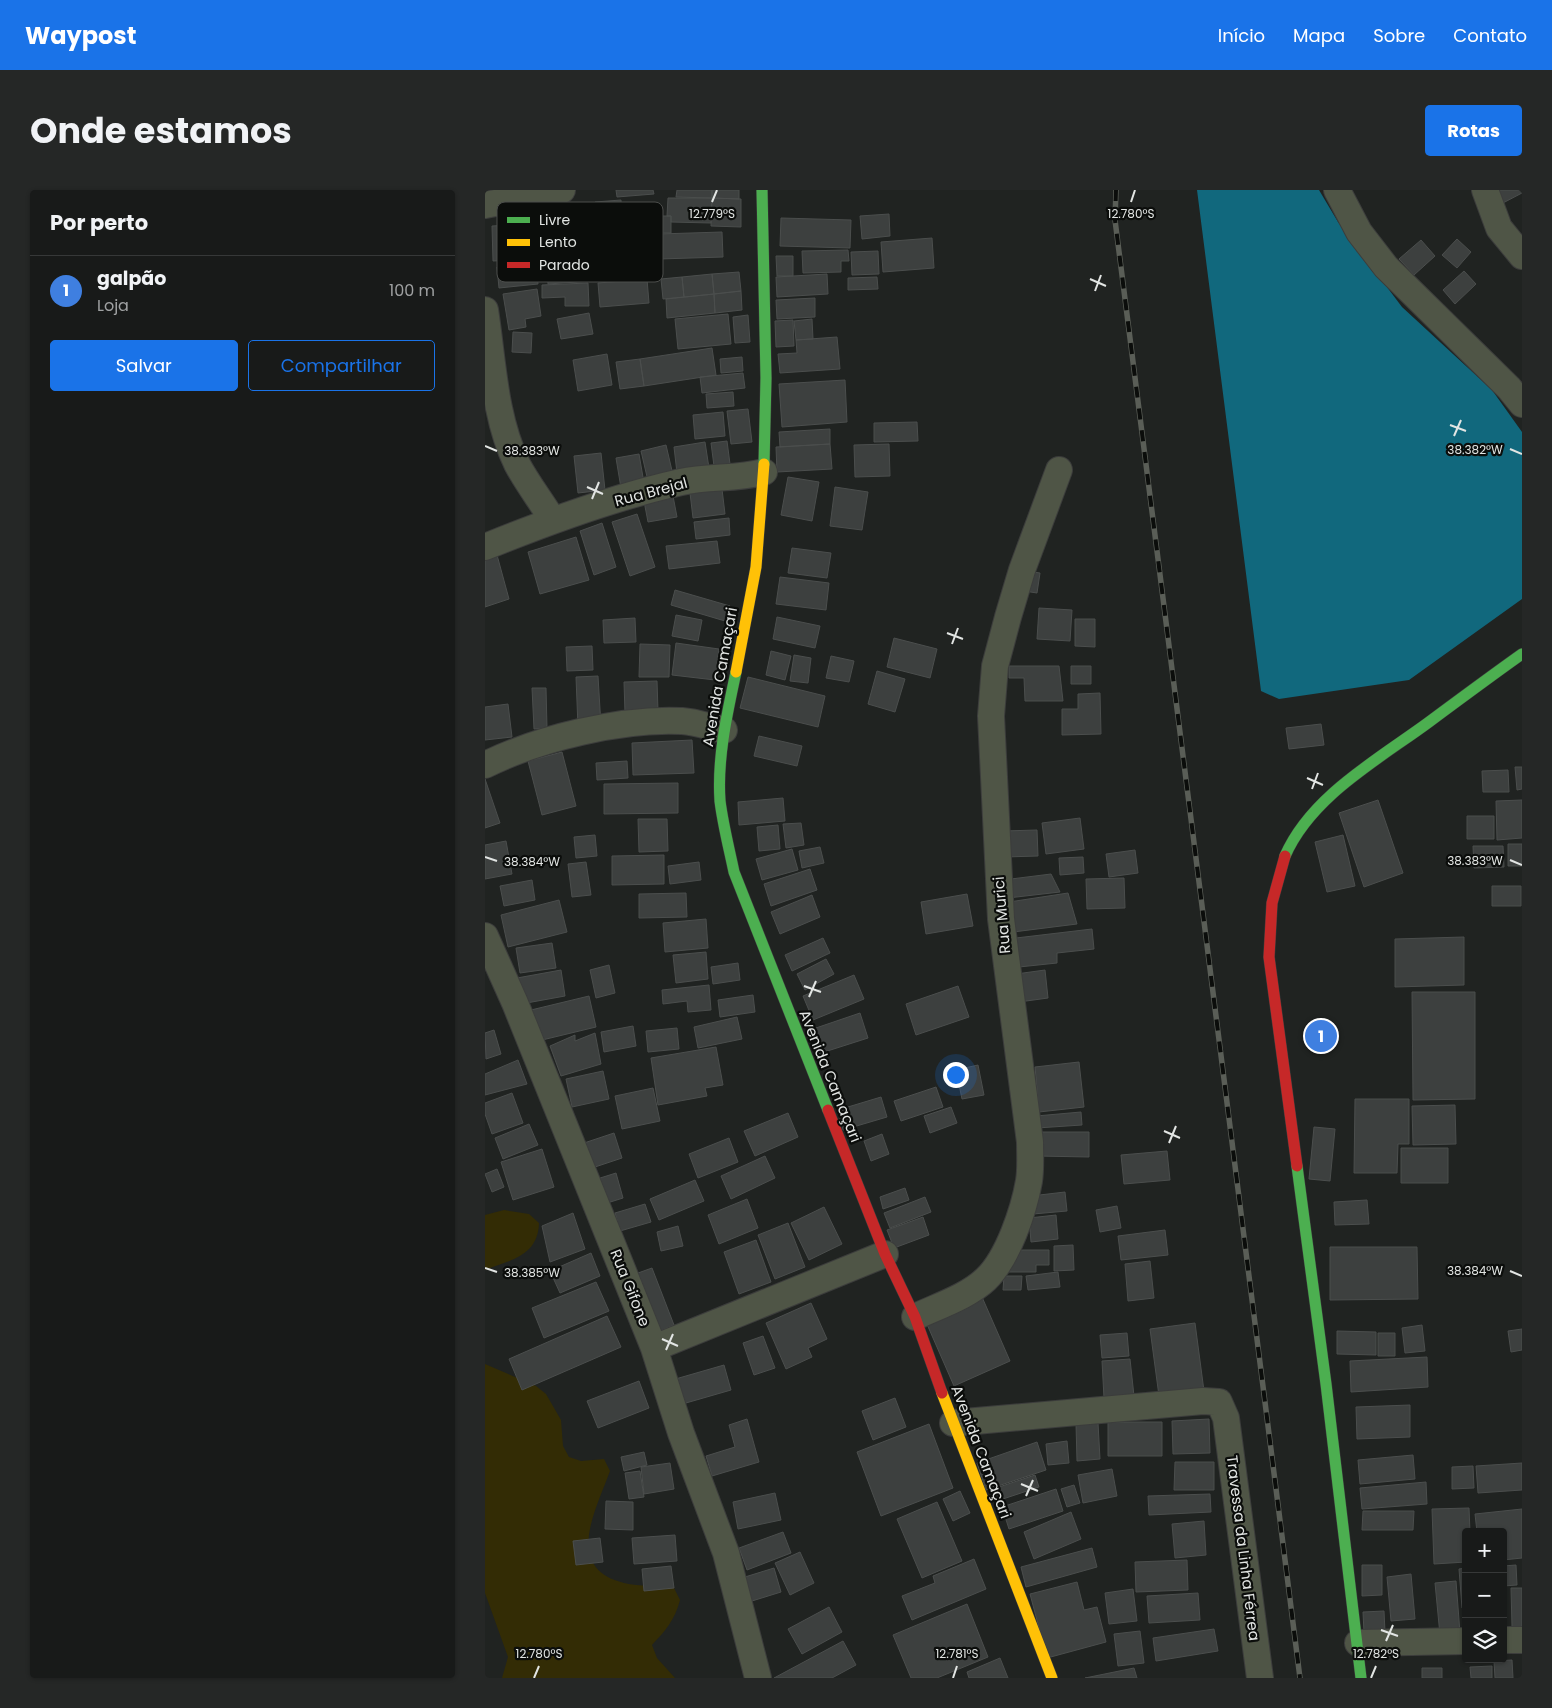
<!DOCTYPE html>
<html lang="pt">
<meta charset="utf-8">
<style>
body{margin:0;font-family:Poppins,sans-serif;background:#252726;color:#f1f3f6}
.controls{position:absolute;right:15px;bottom:15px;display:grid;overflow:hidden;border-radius:5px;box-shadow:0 1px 4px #0004}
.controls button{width:45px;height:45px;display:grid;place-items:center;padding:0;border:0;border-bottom:1px solid #363838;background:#181a19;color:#f1f3f6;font:25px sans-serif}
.you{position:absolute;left:470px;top:884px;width:18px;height:18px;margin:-12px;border:4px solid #fff;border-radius:50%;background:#1a73e8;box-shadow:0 0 0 8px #1a73e833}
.badge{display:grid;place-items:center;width:32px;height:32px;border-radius:50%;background:#1a73e8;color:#fff;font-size:16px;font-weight:700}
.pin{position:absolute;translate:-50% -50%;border:2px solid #fff;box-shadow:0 1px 5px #0006}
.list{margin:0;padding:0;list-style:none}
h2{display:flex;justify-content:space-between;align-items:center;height:65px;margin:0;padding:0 20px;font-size:21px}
h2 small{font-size:16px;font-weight:400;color:#9fa1a2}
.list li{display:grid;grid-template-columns:32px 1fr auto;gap:15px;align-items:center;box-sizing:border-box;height:70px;padding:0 20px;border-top:1px solid #363838}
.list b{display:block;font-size:19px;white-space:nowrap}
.list p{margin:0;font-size:16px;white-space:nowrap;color:#9fa1a2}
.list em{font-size:16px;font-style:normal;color:#9fa1a2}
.actions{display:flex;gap:10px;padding:15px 20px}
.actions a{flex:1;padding:11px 0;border:1px solid #1a73e8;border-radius:5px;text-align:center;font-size:18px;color:#1a73e8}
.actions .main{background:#1a73e8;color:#fff}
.icon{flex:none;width:28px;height:28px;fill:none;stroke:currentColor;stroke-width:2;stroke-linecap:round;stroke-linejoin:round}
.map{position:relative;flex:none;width:1037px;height:1488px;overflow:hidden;border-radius:5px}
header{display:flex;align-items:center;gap:30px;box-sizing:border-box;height:70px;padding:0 25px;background:#1a73e8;color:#fff}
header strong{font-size:24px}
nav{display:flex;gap:28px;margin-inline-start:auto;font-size:18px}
.intro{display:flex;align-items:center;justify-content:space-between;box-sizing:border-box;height:120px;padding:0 30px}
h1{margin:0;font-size:35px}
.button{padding:12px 22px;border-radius:5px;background:#1a73e8;color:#fff;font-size:18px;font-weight:700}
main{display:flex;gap:30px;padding:0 30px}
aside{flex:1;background:#181a19;border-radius:5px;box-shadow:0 1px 4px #0004}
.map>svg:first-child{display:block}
.green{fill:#332c05}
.water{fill:#11687d}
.building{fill:#3d403f;stroke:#4b4e4d}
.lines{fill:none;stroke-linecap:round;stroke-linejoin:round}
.street-casing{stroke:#3c3d3c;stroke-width:28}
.fast-casing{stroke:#3c3d3c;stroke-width:12}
.slow-casing{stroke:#3c3d3c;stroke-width:12}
.jam-casing{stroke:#3c3d3c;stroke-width:12}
.street{stroke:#4f5546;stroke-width:26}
.fast{stroke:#4caf50;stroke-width:11}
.slow{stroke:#ffc107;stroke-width:11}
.jam{stroke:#c62828;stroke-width:11}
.rail-casing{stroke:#5a5e57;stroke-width:5.5}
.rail{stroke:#0b0d0b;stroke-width:4;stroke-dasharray:11;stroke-linecap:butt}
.ticks{fill:none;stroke:#e2e5e3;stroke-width:2}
.labels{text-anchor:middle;stroke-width:4.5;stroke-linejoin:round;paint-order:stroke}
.street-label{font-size:15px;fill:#e2e5e3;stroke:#0b0d0b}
.key{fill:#0b0d0b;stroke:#4c4e4c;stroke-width:1}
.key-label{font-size:14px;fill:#e2e5e3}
.ticks-label{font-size:12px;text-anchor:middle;fill:#e2e5e3;stroke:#0b0d0b;stroke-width:4.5;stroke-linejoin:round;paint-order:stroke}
</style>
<header>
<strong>Waypost</strong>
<nav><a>Início</a><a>Mapa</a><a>Sobre</a><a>Contato</a></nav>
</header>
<div class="intro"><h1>Onde estamos</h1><a class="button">Rotas</a></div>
<main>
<aside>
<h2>Por perto<small></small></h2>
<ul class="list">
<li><span class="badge" style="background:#3f7fe0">1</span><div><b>galpão</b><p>Loja</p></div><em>100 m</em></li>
</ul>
<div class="actions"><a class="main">Salvar</a><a>Compartilhar</a></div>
</aside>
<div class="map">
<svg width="1037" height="1488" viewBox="0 0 1037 1488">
<rect width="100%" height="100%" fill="#202321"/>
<path class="green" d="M19,1020L44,1024L54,1033C53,1066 26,1070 0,1080V1025Z
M0,1174L51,1196L61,1204L76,1230L78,1256L84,1267L96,1271L119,1269L125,1281C111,1320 78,1378 139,1393C155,1397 172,1395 189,1398L195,1410C190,1430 180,1441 167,1455L172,1468L190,1488H17L23,1467L0,1403Z"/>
<path class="water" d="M712,0H834L853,32L917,117L1007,200L1037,242V409L924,490L794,509L776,501Z"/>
<path class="building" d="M131,0H168L169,4L132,7Z
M192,0H227V8L191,7Z
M227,0H254V9L227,8Z
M1009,0H1037V3L1016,14Z
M183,8H227L226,33L186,32V26H182Z
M227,8L256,9V37L226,36Z
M136,10L137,45L112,47L110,12Z
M404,24L405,46L377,49L375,26Z
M142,26H186V43H142Z
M296,28L366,30L365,58L295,56Z
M26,35L28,70L8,71L7,36Z
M237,42L238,67L174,69V44Z
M447,48L449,78L398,82L396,52Z
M972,49L986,62L972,78L957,65Z
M936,50L950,66L929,85L914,69Z
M363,60L364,71H356V82L318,83L317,61Z
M393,61L394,84L367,85L366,62Z
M291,66H308V86H292Z
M51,72L53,94L14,98L12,77Z
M106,72L107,91L63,94L62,75Z
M979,81L991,94L970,114L958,100Z
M254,82L256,101L229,104L227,84Z
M227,84L229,104L199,107L197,87Z
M342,84L343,104L292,107L291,87Z
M197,87L199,107L178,109L176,89Z
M392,87L393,99L363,100V88Z
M162,89L164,113L115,117L113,93Z
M103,93L104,116H80V107L57,108V95Z
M52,99L56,126L40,129L41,137L24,140L18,104Z
M256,101L257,120L230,123L229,104Z
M229,104L230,123L182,128L181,109Z
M330,108V127L292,129L291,110Z
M104,123L108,144L76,149L72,129Z
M243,124L246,154L193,159L190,129Z
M263,125L265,152L250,153L248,127Z
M327,129L328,149L311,150L309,131Z
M308,130L309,156L291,157L290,131Z
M28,142L47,143L46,163L27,162Z
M352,147L355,179L295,183L293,164L312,163L311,150Z
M227,158L231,185L159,196L155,169Z
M122,164L127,195L93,201L88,170Z
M257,167L258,181L236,183L235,169Z
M155,169L159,196L135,199L131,172Z
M258,183L260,198L217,203L215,187Z
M360,190L362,232L297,237L294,194Z
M248,202L249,216L222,218L221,204Z
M263,219L267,252L246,254L242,221Z
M238,222L240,246L210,249L208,225Z
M432,232L433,251L389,252V233Z
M345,239V254L295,257L294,242Z
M242,251L245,274L229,276L226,253Z
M220,252L224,278L192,283L189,257Z
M345,254L347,279L292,282L291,257Z
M404,254L405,286L370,287L369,255Z
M181,255L188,285L163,291L156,261Z
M116,263L120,300L93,303L89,266Z
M154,264L159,293L136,298L131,268Z
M303,287L334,292L327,331L296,325Z
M350,297L383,302L377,340L345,336Z
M237,299L240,324L208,328L205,303Z
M188,306L192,327L163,332L159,311Z
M152,324L170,377L145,386L127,332Z
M244,328L245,345L211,349L209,332Z
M117,333L131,377L109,385L95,341Z
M91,347L104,390L55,404L43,362Z
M232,351L235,373L184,379L181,356Z
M307,358L346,363L342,388L303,383Z
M12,365L24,409L0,417V369Z
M542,381L555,383L552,403L539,401Z
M295,387L344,393L341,420L291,414Z
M190,400L245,416L240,431L186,415Z
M554,418L587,420L585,451L552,449Z
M191,425L217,430L213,451L187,446Z
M292,427L335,436L330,458L288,449Z
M150,428L151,452L119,453L118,430Z
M590,429H610V457L590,456Z
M409,448L452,459L445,488L402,477Z
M191,453L234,459L230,490L187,485Z
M155,454L185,455L184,487H154Z
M107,456L108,480L82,481L81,457Z
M286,461L306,466L300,490L281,485Z
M309,465L326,468L323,493L305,491Z
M346,466L369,471L364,492L341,488Z
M524,476H574L578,511H540L539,488H524Z
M586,476H606V494H586Z
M392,481L420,489L410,522L383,514Z
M113,486L116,536L93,537L91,487Z
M263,487L340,506L333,537L255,518Z
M172,491L173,521L140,523L139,492Z
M47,498H61L62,538L49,539Z
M615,503L616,544L577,545V519H593V504Z
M23,514L27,547L0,550V517Z
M836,534L839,555L804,559L801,538Z
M274,546L317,556L312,576L269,566Z
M207,550L209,583L148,585L147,553Z
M77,562L91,616L57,625L43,571Z
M142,571L143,588L112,590L111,573Z
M1030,577H1037V599L1032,600Z
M1023,580L1024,602H998L997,581Z
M0,589L15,633L0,638Z
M193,593V623L119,624V594Z
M298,608L300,631L254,635L253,612Z
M893,610L918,683L879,697L854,623Z
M1037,610V648L1012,650L1011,611Z
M982,626H1009V649H982Z
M595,628L599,659L561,664L557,633Z
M153,629H182L183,661L154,662Z
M316,633L319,655L301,658L298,634Z
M293,635L295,659L274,661L272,637Z
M552,640L553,666L520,667L519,641Z
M110,645L112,666L91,668L89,647Z
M858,645L870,696L842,702L830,652Z
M21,651L27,684L0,689V655Z
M1023,654H1037V676H1023Z
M988,656H1018L1019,677L989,678Z
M335,657L339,673L317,678L314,661Z
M307,659L313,680L277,690L271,669Z
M650,660L653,683L624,687L621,664Z
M179,665V694L127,695V666Z
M598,667L599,683L575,685L574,668Z
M101,672L106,705L87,707L83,674Z
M214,672L216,690L185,694L183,676Z
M325,679L332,700L286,716L279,694Z
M566,684L575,702L523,708L526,689Z
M639,688L640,718L602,719L601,689Z
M47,690L50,710L19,716L15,696Z
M1007,696H1036V716H1007Z
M201,703L202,727L154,728V704Z
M583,703L592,734L528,742L524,712Z
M482,704L488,736L441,744L436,712Z
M327,705L335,727L295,744L286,722Z
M74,710L82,742L23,757L16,725Z
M221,729L223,758L180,762L178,733Z
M607,739L609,759L572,763V773L534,777L531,748Z
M979,747V795L910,797V749Z
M338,748L345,763L307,781L300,765Z
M67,753L71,778L35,783L31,758Z
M221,762L223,789L191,793L188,765Z
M341,769L349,784L320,800L312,784Z
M253,773L255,790L228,794L226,777Z
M124,775L130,803L111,808L105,780Z
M76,780L80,806L36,814L32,788Z
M560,780L563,808L534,812L531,784Z
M369,785L379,809L328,830L318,806Z
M224,795L226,820L203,822L202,811L178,814L177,800Z
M473,796L484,827L431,845L421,814Z
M927,802H990V909L928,910Z
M268,805L270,822L235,827L233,810Z
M104,806L111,837L53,851L46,820Z
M375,823L383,848L333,864L325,840Z
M252,827L257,849L213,858L209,837Z
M148,836L151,856L119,862L116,842Z
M192,838L194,859L163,862L161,841Z
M9,840L16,864L1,869L0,843Z
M110,843L116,874L76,886L65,856L90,845V851Z
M231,857L238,895L220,898L222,906L173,915L166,868Z
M33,870L42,894L0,905V884Z
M594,872L599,917L554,922L550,877Z
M493,875L499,905L477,909L471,880Z
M118,881L124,909L87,917L81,889Z
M451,897L458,917L416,931L409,911Z
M168,898L175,931L137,939L130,906Z
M27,903L38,933L7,944L0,924V913Z
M396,907L402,927L358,940L353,920Z
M870,909H924V954H913L912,983H869Z
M970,915L971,954L928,955L927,916Z
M466,917L472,933L445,943L439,926Z
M596,922L597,935L552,938L551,926Z
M303,923L313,947L270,966L259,941Z
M44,934L53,955L18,969L10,948Z
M829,937L850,939L845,991L824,989Z
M552,942H604V967L552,966Z
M129,943L137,968L107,978L99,953Z
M397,944L404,964L386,971L379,951Z
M244,948L253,972L213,988L204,964Z
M916,958H963V993H916Z
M57,959L69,997L28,1010L16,972Z
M682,961L685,990L639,994L636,965Z
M280,966L290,988L246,1009L236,986Z
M12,979L19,997L7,1002L0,984Z
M131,983L138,1008L119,1014L112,989Z
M210,990L219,1011L174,1030L165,1009Z
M420,998L424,1010L398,1019L395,1007Z
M580,1002L582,1021L548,1024L546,1006Z
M440,1007L446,1022L405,1038L399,1023Z
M262,1009L273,1038L234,1054L223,1025Z
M882,1010L884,1034L850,1035L849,1012Z
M160,1014L166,1032L135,1041L130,1023Z
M632,1016L636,1038L615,1042L611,1020Z
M339,1017L357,1054L324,1070L306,1033Z
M88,1023L100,1059L65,1072L57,1036Z
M571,1025L573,1049L546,1052L544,1028Z
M438,1027L444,1045L409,1058L402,1040Z
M303,1033L320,1077L290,1089L273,1045Z
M193,1036L198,1056L176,1061L172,1042Z
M680,1040L683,1065L636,1070L633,1046Z
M271,1050L286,1092L254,1104L239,1062Z
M588,1055L589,1080L569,1081V1056Z
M845,1057H932L933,1109L845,1110Z
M522,1060H564V1075H551V1082H521Z
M106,1063L115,1086L75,1103L65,1081Z
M665,1071L669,1108L643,1111L640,1074Z
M167,1078L189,1135L175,1141L153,1083Z
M573,1082L575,1097L543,1100L541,1086Z
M519,1086H537L536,1100H518Z
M111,1092L124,1121L59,1148L47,1118Z
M497,1107L525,1171L469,1196L441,1132Z
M326,1113L342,1149L323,1158L327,1167L301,1179L281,1133Z
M122,1126L136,1157L37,1200L24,1169Z
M710,1133L719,1201L674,1206L665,1139Z
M937,1135L940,1161L920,1163L917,1138Z
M1037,1139V1160L1026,1162L1023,1141Z
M852,1141L891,1142V1165L852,1164Z
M642,1143L644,1166L617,1168L615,1145Z
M893,1143H910V1166H893Z
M278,1146L290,1178L269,1185L258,1153Z
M942,1167L943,1197L866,1202L865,1171Z
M645,1169L649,1206L619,1208L617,1171Z
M239,1175L246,1200L194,1215L187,1190Z
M154,1191L164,1218L113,1238L102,1211Z
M410,1208L421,1237L388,1250L377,1221Z
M925,1215V1247L872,1249L871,1217Z
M262,1229L274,1272L227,1286L221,1266L250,1257L244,1235Z
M724,1229L725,1263L688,1264L687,1231Z
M623,1232H677V1266H623Z
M613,1233L615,1269L592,1271L591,1234Z
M444,1234L468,1298L396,1326L372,1262Z
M582,1251L584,1273L563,1275L561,1254Z
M552,1252L561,1280L501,1300L492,1273Z
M159,1262L162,1275L139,1281L136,1267Z
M928,1265L930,1289L875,1294L873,1270Z
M690,1272H729V1300H689Z
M185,1273L189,1299L159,1304L156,1277Z
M1037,1273V1300L993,1303L991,1276Z
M988,1276L989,1298L967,1299V1277Z
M627,1279L632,1306L598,1313L593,1285Z
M155,1281L159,1307L144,1309L140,1283Z
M550,1285L554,1297L512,1311L508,1299Z
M941,1292L942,1314L877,1319L875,1298Z
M589,1295L595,1313L582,1317L576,1299Z
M571,1299L578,1321L524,1339L517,1317Z
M475,1301L485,1323L468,1331L458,1309Z
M290,1303L296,1330L253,1339L248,1312Z
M725,1304L726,1322L664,1325L663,1306Z
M121,1311L148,1312V1340L120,1339Z
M452,1312L477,1371L437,1388L412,1329Z
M984,1318L985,1342H981V1372L949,1374L947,1319Z
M1037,1319V1368L1018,1370V1342H992L990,1324Z
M878,1321H929L928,1340H877Z
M586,1322L596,1349L549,1369L539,1342Z
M719,1331L721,1365L690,1368L687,1334Z
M298,1342L306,1363L262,1380L254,1358Z
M190,1345L192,1371L149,1374L147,1348Z
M115,1348L118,1372L91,1375L88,1351Z
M607,1358L612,1377L541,1397L536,1377Z
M315,1362L329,1393L305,1405L290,1373Z
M489,1369L501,1399L427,1430L417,1406L450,1393L448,1386Z
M702,1370L703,1400L651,1402L650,1372Z
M877,1375H897V1405L877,1406Z
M1031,1375L1032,1395L1018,1396V1376Z
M186,1376L189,1398L159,1401L157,1379Z
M289,1378L296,1402L267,1411L260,1387Z
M981,1378V1418H977L974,1379Z
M926,1384L930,1429L906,1431L902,1387Z
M971,1391L975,1443L955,1445L950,1393Z
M592,1392L599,1420L612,1417L621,1452L562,1468L545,1404Z
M1026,1398H1037V1437H1027Z
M648,1399L652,1431L624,1434L620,1403Z
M713,1403L715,1430L664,1433L662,1406Z
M482,1414L503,1467L452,1488H426L408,1445Z
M344,1417L357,1442L317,1464L303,1439Z
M899,1421L900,1442L879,1443L878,1422Z
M729,1439L733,1461L671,1471L668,1448Z
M655,1441L659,1473L633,1476L629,1444Z
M358,1451L371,1475L347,1488H289Z
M515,1468L523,1488H484L482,1482Z
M1027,1470L1028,1488H1010L1009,1471Z
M1007,1476V1488H986L985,1477Z
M649,1478L652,1488H600Z
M937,1478H957V1488H937Z"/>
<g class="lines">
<g class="street-casing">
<path id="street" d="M852,0L874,42L901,77L1024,198L1037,214
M1000,0L1014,38L1037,66
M0,15L77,0
M0,120C8,171 9,226 32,274C42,293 56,311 67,329
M0,357C64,331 129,307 196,292C224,286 252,289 279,282
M0,575C55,548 136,528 197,531C211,532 225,537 239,540
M0,746L30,813L169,1158L196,1243L241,1363L273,1488
M430,1127C453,1116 482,1107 501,1089C523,1068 539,1020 544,991C546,979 545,965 545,952L516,729L506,526L510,476L523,427L537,380L574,280
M169,1158L400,1064
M468,1233L718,1211L734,1212L741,1228L775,1488
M1018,1450H1037
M873,1453L981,1451"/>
</g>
<g class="fast-casing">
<path id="fast" d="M277,0L281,188L279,274
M251,482C242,524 232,568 235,611C238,635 244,658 249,682L343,920
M800,666C826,606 894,569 944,532C975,509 1006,486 1037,464
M812,976L841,1194L876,1488"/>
</g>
<g class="slow-casing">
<path id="slow" d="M251,482L271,377L279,274
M457,1203L567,1488"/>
</g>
<g class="jam-casing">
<path id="jam" d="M800,666L787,713L784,767L812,976
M343,920L400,1064L430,1127L457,1203"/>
</g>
<use href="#street" class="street"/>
<use href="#fast" class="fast"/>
<use href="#slow" class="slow"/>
<use href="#jam" class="jam"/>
<g class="rail-casing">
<path id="rail" d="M631,0L630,30L815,1488"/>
</g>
<use href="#rail" class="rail"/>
</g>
<path class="ticks" d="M227,12L232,0M646,12L650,0M605,89L621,96M610,101L616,85M965,235L981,241M969,246L976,230M0,256L12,261M1025,259L1037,264M102,297L118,304M107,309L114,292M462,443L478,449M467,454L473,438M822,588L838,595M827,599L833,583M0,667L12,671M1025,670L1037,675M319,796L336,802M324,807L331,791M679,941L695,948M684,953L691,936M0,1078L12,1082M1025,1081L1037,1086M177,1149L193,1156M181,1160L188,1144M536,1294L553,1301M541,1306L548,1290M896,1440L913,1446M901,1451L908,1435M49,1488L54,1476M468,1488L472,1476M886,1488L891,1476"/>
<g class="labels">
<g class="street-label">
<text transform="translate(166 302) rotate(-15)" y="5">Rua Brejal</text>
<text transform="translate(235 487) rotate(-80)" y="5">Avenida Camaçari</text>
<text transform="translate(517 725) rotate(-95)" y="5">Rua Murici</text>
<text transform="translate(345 886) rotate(68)" y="5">Avenida Camaçari</text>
<text transform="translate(145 1098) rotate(68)" y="5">Rua Gifone</text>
<text transform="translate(496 1262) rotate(69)" y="5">Avenida Camaçari</text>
<text transform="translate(758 1358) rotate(83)" y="5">Travessa da Linha Férrea</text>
</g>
</g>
<rect x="12" y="12" width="166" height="80" rx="8" class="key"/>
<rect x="22" y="27" width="23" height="6" fill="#4caf50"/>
<rect x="22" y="49" width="23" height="7" fill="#ffc107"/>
<rect x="22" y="72" width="23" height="6" fill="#c62828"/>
<g class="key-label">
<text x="54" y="35">Livre</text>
<text x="54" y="57">Lento</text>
<text x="54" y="80">Parado</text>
</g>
<g class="ticks-label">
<text x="227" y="28">12.779°S</text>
<text x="646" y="28">12.780°S</text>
<text x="990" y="264">38.382°W</text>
<text x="47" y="265">38.383°W</text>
<text x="990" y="675">38.383°W</text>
<text x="47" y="676">38.384°W</text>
<text x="990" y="1085">38.384°W</text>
<text x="47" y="1087">38.385°W</text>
<text x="54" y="1468">12.780°S</text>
<text x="472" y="1468">12.781°S</text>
<text x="891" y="1468">12.782°S</text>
</g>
</svg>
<div class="controls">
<button>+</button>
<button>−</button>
<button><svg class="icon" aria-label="layers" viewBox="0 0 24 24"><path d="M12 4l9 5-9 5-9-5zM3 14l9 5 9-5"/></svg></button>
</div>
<div class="you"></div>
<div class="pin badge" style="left:836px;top:846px;background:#3f7fe0">1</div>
</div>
</main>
